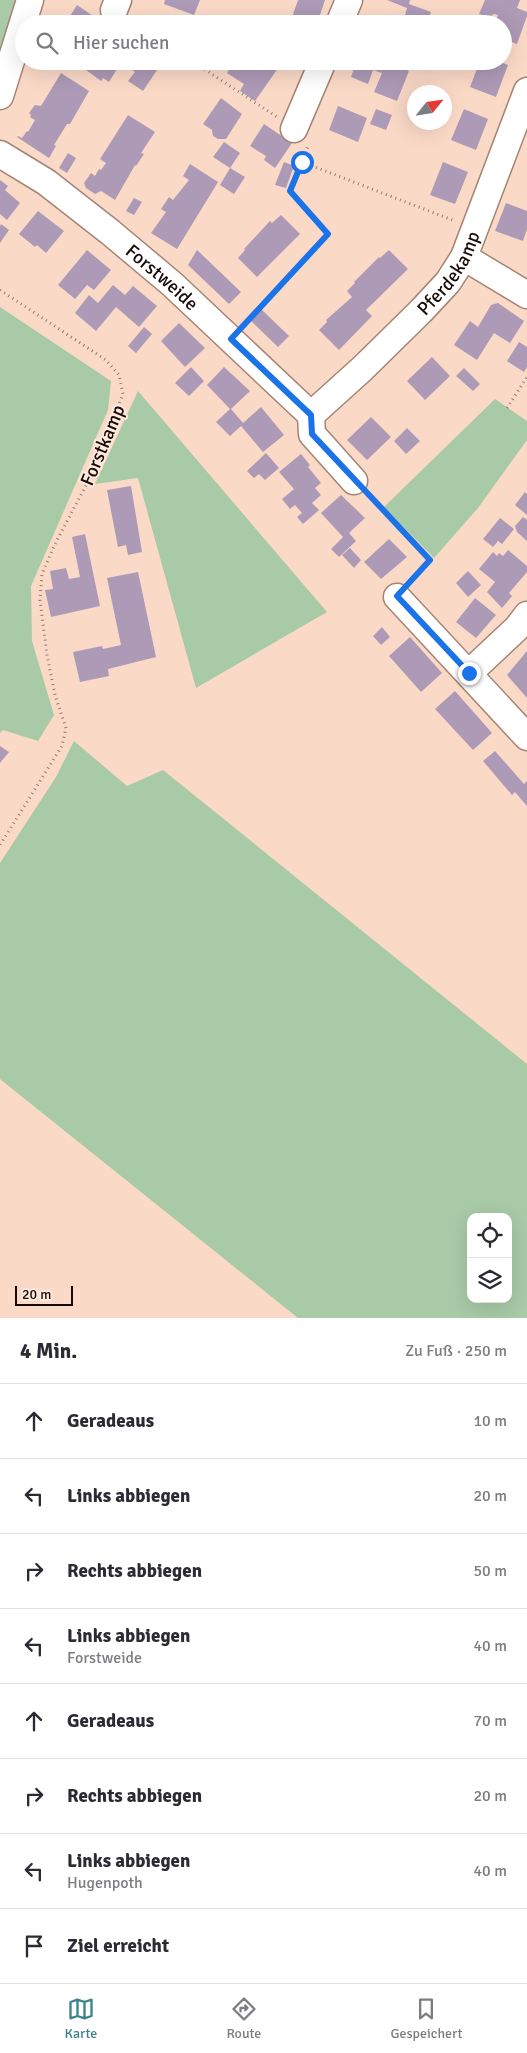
<!DOCTYPE html>
<html lang="de">
<meta charset="utf-8">
<style>
body{margin:0;font-family:Signika,sans-serif;background:#f7f7f7;color:#2b2b33}
.controls{position:absolute;right:15px;bottom:15px;display:grid;overflow:hidden;border-radius:10px;box-shadow:0 5px 20px #0002}
.controls button{width:45px;height:45px;display:grid;place-items:center;padding:0;border:0;border-bottom:1px solid #e1e1e2;background:#fff;color:#2b2b33;font:25px sans-serif}
.compass{position:absolute;left:407px;top:85px;width:45px;height:45px;border-radius:50%;background:#fff;box-shadow:0 5px 20px #0002;rotate:60deg}
.scale{position:absolute;left:15px;bottom:12px;width:58px;box-sizing:border-box;padding-left:5px;border:2px solid #150a05;border-top:0;font-size:14px;line-height:18px;white-space:nowrap;color:#150a05;-webkit-text-stroke:4px #fee9df;paint-order:stroke}
.stop{position:absolute;width:15px;height:15px;margin:-11px;border:4px solid #1a73e8;border-radius:50%;background:#fff}
.stop.end{background:#1a73e8;border-color:#fff;box-shadow:0 1px 5px #0008}
.list{margin:0;padding:0;list-style:none}
h2{display:flex;justify-content:space-between;align-items:center;height:65px;margin:0;padding:0 20px;font-size:21px}
h2 small{font-size:16px;font-weight:400;color:#7c7c81}
.list li{display:grid;grid-template-columns:32px 1fr auto;gap:15px;align-items:center;box-sizing:border-box;height:75px;padding:0 20px;border-top:1px solid #e1e1e2}
.list b{display:block;font-size:19px;white-space:nowrap}
.list p{margin:0;font-size:16px;white-space:nowrap;color:#7c7c81}
.list em{font-size:16px;font-style:normal;color:#7c7c81}
.icon{flex:none;width:28px;height:28px;fill:none;stroke:currentColor;stroke-width:2;stroke-linecap:round;stroke-linejoin:round}
.map{position:relative;flex:none;width:527px;height:1318px;overflow:hidden}
.search{position:absolute;background:#fff;box-shadow:0 5px 20px #0002;left:15px;right:15px;top:15px;height:55px;display:flex;align-items:center;gap:12px;box-sizing:border-box;padding:0 18px;border-radius:28px;color:#7c7c81;font-size:19px}
.sheet{height:665px;background:#fff}
nav{display:flex;justify-content:space-around;align-items:center;box-sizing:border-box;height:70px;border-top:1px solid #e1e1e2;background:#fff;font-size:14px;color:#7c7c81}
nav a{display:grid;justify-items:center;gap:2px}
nav .on{color:#3a8388}
.map>svg:first-child{display:block}
.green{fill:#a8caa7;fill-rule:evenodd}
.building{fill:#ad9ab6}
.lines{fill:none;stroke-linecap:round;stroke-linejoin:round}
.minor-casing{stroke:#a48474;stroke-width:29}
.path{stroke:#947c70;stroke-width:3;stroke-dasharray:1 4;stroke-linecap:butt}
.minor{stroke:#fff;stroke-width:26}
.route{stroke:#1a73e8;stroke-width:6}
.labels{text-anchor:middle;stroke-width:4;stroke-linejoin:round;paint-order:stroke}
.street-label{font-size:19px;fill:#150a05;stroke:#fee9df}
</style>
<div class="map">
<svg width="527" height="1318" viewBox="0 0 527 1318">
<rect width="100%" height="100%" fill="#fbd9c7"/>
<path class="green" d="M0,0H21L0,68Z
M0,307L111,381L108,410L31,586L32,641L54,715L38,741L3,730L0,733Z
M138,391L327,612L196,688L138,478L95,484Z
M495,399L527,421V440L478,508L434,558L384,507Z
M74,741L127,786L163,770L527,1064V1318H298L0,1079V863L56,777ZM471,1217H508V1299H471Z"/>
<path class="building" d="M165,0H200L194,15L164,4Z
M298,0H325L317,24H310L292,17Z
M387,0H410L409,4L431,12L427,24H402L401,17L405,15L407,8Z
M485,0H520L517,8L527,12V16L517,44L503,39V24H490L492,19L496,20L498,15L494,14L489,17L479,14Z
M77,5L105,24H65Z
M369,17L385,24H366Z
M82,61H122L109,82L103,78L101,81L86,70L87,68L81,63Z
M127,61H163L143,91L128,81L135,72L125,65Z
M235,61H246L250,64L252,61H283L255,101L240,91L244,84L227,73Z
M352,61H387L409,71L397,101L374,92L382,73L373,70L368,84L351,77L356,63Z
M480,61H498L508,65L496,97L470,87Z
M61,73L89,91L70,124H67L54,145L56,146L49,158L17,137L18,136L22,138L27,131L28,132L35,120L30,117L31,115L29,113L35,105L41,106Z
M221,98L242,114L226,139H218L213,136L212,130L203,124Z
M338,106L367,118L358,142L329,130Z
M376,109L392,115L386,130L370,124Z
M464,109L488,119L476,150L451,140Z
M128,115L155,132L141,153L144,154L136,166L135,165L115,200L101,191L95,194L86,188L84,183L91,173L95,176L99,169L101,170L106,163L100,159Z
M264,124L292,143L275,168L264,160L266,156L250,146Z
M224,142L240,153L230,168L213,157Z
M68,153L76,158L67,173L59,168Z
M284,162L294,166L286,188L275,185Z
M443,162L468,172L455,204L430,195Z
M190,164L218,182L177,249L151,233L166,212L161,209L169,197L173,200L189,180L183,176Z
M230,168L245,177L234,194L220,185Z
M0,180L8,186L5,190L20,203L7,220L0,214Z
M134,198L142,202L134,215L126,211Z
M506,203L527,211V229L523,241L495,231Z
M38,211L64,231L46,253L37,245L35,247L19,234Z
M281,215L300,234L257,277L238,258L245,250L244,249L270,221L272,223Z
M1,224L9,230L0,243V226Z
M87,250L111,270L94,290L87,285L75,299L58,285Z
M197,250L241,292L229,304L188,265Z
M389,250L408,269L366,310L372,316L339,350L319,330L327,322L326,320L352,297L347,291L355,283L354,282L379,257L380,258Z
M113,285L125,295L133,286L157,306L139,327L116,307L96,331L75,313L89,295L98,303Z
M498,303L524,321L510,343L494,333L477,360L454,345L470,321L478,327L491,305Z
M260,308L289,336L278,347L250,320Z
M179,323L205,348L185,367L161,341Z
M144,327L152,334L136,353L128,346Z
M519,342L527,347V367L524,372L507,361Z
M432,357L450,376L425,400L407,381Z
M191,367L204,381L189,396L175,383Z
M224,367L250,391L231,409L243,423L261,407L284,435L263,452L241,426L230,436L216,422L230,409L207,385Z
M464,368L480,384L473,391L456,376Z
M371,417L391,437L367,460L347,440Z
M407,428L420,441L406,454L394,441Z
M266,453L279,468L265,480L259,474L254,478L247,471Z
M301,454L310,465L308,467L321,483L315,488L321,495L312,503L319,510L303,524L297,517L302,513L295,505L290,509L282,499L294,489L279,472Z
M131,486L142,552L128,555L126,545L118,547L107,490Z
M525,492L527,494V515L515,505Z
M341,495L365,518L349,533L356,541L339,557L331,549L343,537L321,513Z
M523,517L527,520V541L517,532L515,526Z
M500,518L514,529L502,544L498,541L493,547L483,539Z
M85,534L100,606L51,617L45,590L53,589L50,571L66,568L69,579L80,577L72,537Z
M389,539L407,557L381,579L364,562Z
M350,548L361,560L354,568L342,555Z
M508,550L527,566V572L509,593L512,596L502,608L487,592L495,582L479,569L493,552L497,556L499,553L503,556Z
M468,571L481,585L468,597L456,583Z
M138,572L156,657L108,669L109,676L80,682L73,652L102,646L103,649L121,645L107,578Z
M475,598L496,615L476,638L456,622Z
M382,627L390,637L381,645L373,636Z
M410,637L442,673L421,692L389,656Z
M527,651V698L507,675Z
M455,691L492,733L473,750L435,709Z
M0,746L9,752L0,763Z
M495,751L524,784L527,781V806L515,792L512,795L483,761Z"/>
<g class="lines">
<g class="minor-casing">
<g id="minor">
<path d="M114,10L118,0"/>
<path d="M339,24L349,0"/>
<path d="M0,96L30,0"/>
<path d="M294,129L323,61"/>
<path id="s1" d="M0,154L46,182L110,232L172,284L311,415"/>
<path d="M464,257L527,295"/>
<path id="s2" d="M311,415L363,368L421,311L448,282L464,257L527,91"/>
<path d="M311,415L312,434L354,481"/>
<path d="M397,597L527,737"/>
<path d="M469,673L517,628L527,615"/>
</g>
</g>
<path class="path" d="M192,61L277,117
M302,162L455,221
M0,290L106,360L119,375L123,394L91,476L55,544L42,574L40,600L47,655L55,695L66,728L62,746L0,845
M245,323L328,234L290,191L308,146
M507,408L527,377
M369,496L430,560L411,580"/>
<use href="#minor" class="minor"/>
</g>
<g class="lines">
<path class="route" d="M302,162L290,191L328,234L231,339L311,415L312,434L430,560L397,596L469,673"/>
</g>
<g class="labels">
<g class="street-label">
<text dy="7" stroke="none"><textPath href="#s2" startOffset="199">Pferdekamp</textPath></text>
<text dy="7" stroke="none"><textPath href="#s1" startOffset="204">Forstweide</textPath></text>
<text transform="translate(102 445) rotate(-67)" y="7">Forstkamp</text>
</g>
</g>
</svg>
<div class="controls">
<button><svg class="icon" aria-label="locate" viewBox="0 0 24 24"><circle cx="12" cy="12" r="6"/><path d="M12 2v4M12 18v4M2 12h4M18 12h4"/></svg></button>
<button><svg class="icon" aria-label="layers" viewBox="0 0 24 24"><path d="M12 4l9 5-9 5-9-5zM3 14l9 5 9-5"/></svg></button>
</div>
<svg class="compass" viewBox="-18 -18 36 36"><path d="M0-13l5 13h-10z" fill="#e53935"/><path d="M0 13l5-13h-10z" fill="#7c7c81"/></svg>
<div class="scale">20 m</div>
<div class="stop" style="left:302px;top:162px"></div>
<div class="stop end" style="left:469px;top:673px"></div>
<div class="search"><svg class="icon" aria-label="search" viewBox="0 0 24 24"><circle cx="10" cy="10" r="6"/><path d="M15 15l6 6"/></svg>Hier suchen</div>
</div>
<section class="sheet">
<h2>4 Min.<small>Zu Fuß · 250 m</small></h2>
<ul class="list">
<li><svg class="icon" aria-label="ahead" viewBox="0 0 24 24"><path d="M12 20V5M6 11l6-6 6 6"/></svg><div><b>Geradeaus</b></div><em>10 m</em></li>
<li><svg class="icon" aria-label="left" viewBox="0 0 24 24"><path d="M17 20v-9H6M10 6l-5 5 5 5"/></svg><div><b>Links abbiegen</b></div><em>20 m</em></li>
<li><svg class="icon" aria-label="right" viewBox="0 0 24 24"><path d="M7 20v-9h11M14 6l5 5-5 5"/></svg><div><b>Rechts abbiegen</b></div><em>50 m</em></li>
<li><svg class="icon" aria-label="left" viewBox="0 0 24 24"><path d="M17 20v-9H6M10 6l-5 5 5 5"/></svg><div><b>Links abbiegen</b><p>Forstweide</p></div><em>40 m</em></li>
<li><svg class="icon" aria-label="ahead" viewBox="0 0 24 24"><path d="M12 20V5M6 11l6-6 6 6"/></svg><div><b>Geradeaus</b></div><em>70 m</em></li>
<li><svg class="icon" aria-label="right" viewBox="0 0 24 24"><path d="M7 20v-9h11M14 6l5 5-5 5"/></svg><div><b>Rechts abbiegen</b></div><em>20 m</em></li>
<li><svg class="icon" aria-label="left" viewBox="0 0 24 24"><path d="M17 20v-9H6M10 6l-5 5 5 5"/></svg><div><b>Links abbiegen</b><p>Hugenpoth</p></div><em>40 m</em></li>
<li><svg class="icon" aria-label="arrive" viewBox="0 0 24 24"><path d="M6 21V4h12l-3 4 3 4H6"/></svg><div><b>Ziel erreicht</b></div></li>
</ul>
</section>
<nav>
<a class="on"><svg class="icon" aria-label="map" viewBox="0 0 24 24"><path d="M3 6l6-2 6 2 6-2v14l-6 2-6-2-6 2zM9 4v14M15 6v14"/></svg>Karte</a>
<a><svg class="icon" aria-label="directions" viewBox="0 0 24 24"><path d="M12 3l9 9-9 9-9-9zM9 14v-3h6M13 9l2 2-2 2"/></svg>Route</a>
<a><svg class="icon" aria-label="saved" viewBox="0 0 24 24"><path d="M7 4h10v16l-5-4-5 4z"/></svg>Gespeichert</a>
</nav>
